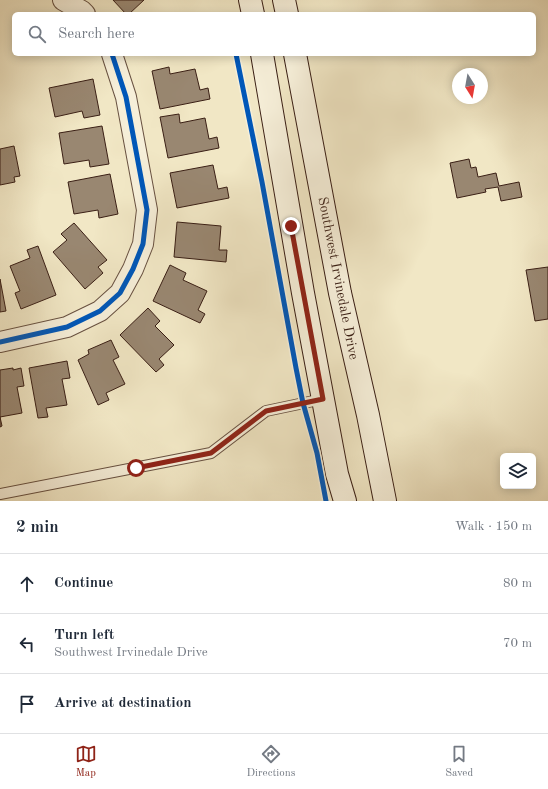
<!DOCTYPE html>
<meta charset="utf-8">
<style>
body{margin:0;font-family:"Old Standard TT",serif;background:#f6f6f7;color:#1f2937}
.controls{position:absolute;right:12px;bottom:12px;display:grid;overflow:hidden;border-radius:6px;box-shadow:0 2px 10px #0003}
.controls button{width:36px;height:36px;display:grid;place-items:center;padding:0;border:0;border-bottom:1px solid #e0e1e3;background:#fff;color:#1f2937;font:20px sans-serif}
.compass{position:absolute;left:452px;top:68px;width:36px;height:36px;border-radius:50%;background:#fff;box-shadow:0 2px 10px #0003;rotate:169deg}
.stop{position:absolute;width:12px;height:12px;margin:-9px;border:3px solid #8f2418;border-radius:50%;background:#fff}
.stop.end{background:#8f2418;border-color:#fff;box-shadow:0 1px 4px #0008}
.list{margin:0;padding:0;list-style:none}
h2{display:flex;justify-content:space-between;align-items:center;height:52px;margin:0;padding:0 16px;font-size:17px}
h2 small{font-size:13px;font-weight:400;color:#747a83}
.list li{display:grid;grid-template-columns:26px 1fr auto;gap:12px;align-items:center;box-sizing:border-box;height:60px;padding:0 16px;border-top:1px solid #e0e1e3}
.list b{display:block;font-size:15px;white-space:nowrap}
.list p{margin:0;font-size:13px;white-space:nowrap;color:#747a83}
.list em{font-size:13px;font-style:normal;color:#747a83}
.icon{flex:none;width:22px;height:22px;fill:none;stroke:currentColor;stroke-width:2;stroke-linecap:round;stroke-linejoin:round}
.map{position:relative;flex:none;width:548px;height:501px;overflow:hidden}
.search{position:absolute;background:#fff;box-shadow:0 2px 10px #0003;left:12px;right:12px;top:12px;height:44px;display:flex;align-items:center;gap:10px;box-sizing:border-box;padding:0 14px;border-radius:6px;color:#747a83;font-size:15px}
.sheet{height:232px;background:#fff}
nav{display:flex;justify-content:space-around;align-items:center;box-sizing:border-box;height:56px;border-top:1px solid #e0e1e3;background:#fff;font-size:11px;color:#747a83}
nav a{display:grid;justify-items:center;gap:2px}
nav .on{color:#8f2418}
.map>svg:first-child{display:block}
.building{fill:#998771;stroke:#3a1f15}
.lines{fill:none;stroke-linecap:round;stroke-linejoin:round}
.service-casing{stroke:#685141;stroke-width:12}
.minor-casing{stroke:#685141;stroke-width:22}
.secondary-casing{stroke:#3a1f15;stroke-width:24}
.service{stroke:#f6efd9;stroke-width:10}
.minor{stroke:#f6efd9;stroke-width:20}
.secondary{stroke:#f6efd9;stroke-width:22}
.cycleway-casing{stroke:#f6efd9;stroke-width:8}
.cycleway{stroke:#0057b8;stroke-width:5}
.route{stroke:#8f2418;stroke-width:5}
.labels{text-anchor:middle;stroke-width:3.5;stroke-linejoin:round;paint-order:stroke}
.street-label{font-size:14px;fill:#3a1f15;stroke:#f6efd9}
</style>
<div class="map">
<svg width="548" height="501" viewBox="0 0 548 501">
<rect width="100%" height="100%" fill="#f1e7c5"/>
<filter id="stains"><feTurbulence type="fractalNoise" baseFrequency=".005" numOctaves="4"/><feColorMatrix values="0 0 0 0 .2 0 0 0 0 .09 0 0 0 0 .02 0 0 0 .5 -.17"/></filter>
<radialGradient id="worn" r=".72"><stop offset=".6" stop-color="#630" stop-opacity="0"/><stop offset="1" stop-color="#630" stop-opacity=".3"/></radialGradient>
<path class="building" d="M113,0H144L129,14H126Z
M169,67L170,74L195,69L200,90L208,88L210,99L160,109L152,71Z
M93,79L100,115L84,118L82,111L55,117L49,88Z
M179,114L180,123L205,118L209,139L217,137L219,148L168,158L160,117Z
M102,126L109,164L90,167L89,160L64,164L59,133Z
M14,146L20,176L14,177L15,182L0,185V149Z
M469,159L471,168L476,167L478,177L496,173L499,186L519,182L522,197L501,201L498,187L485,189L486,192L457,198L450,163Z
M213,165L218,189L227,187L229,198L177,208L170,173Z
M110,174L118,214L99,218L98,210L74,214L68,182Z
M177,222L221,226L219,250H227L226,262L174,257Z
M74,223L107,260L98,267L103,273L85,289L53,252L67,240L61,234Z
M38,246L56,295L21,309L15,293L20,291L10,266L30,258L27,250Z
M170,265L186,273L183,280L207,291L198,310L205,314L200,323L153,301Z
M548,267V319L535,321L526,270Z
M0,279L6,311L0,312Z
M148,308L160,321L155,326L174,345L159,359L164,365L156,372L120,335Z
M111,340L119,357L113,360L125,384L106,393L109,400L98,405L78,360L89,354L88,350Z
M67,361L70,378L62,379L67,405L46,408L48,417L38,418L29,368Z
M13,368V370L21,368L24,386L17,387L22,413L0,417L2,426L0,427V370Z"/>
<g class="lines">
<g class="service-casing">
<path id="service" d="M0,494L211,453L266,411L323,399"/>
</g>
<g class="minor-casing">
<path id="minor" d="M63,0L82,11L85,14
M0,342L67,327L100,311L120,293L133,269L143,244L147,210L126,97L112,54"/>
</g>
<g class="secondary-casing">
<path id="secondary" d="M250,0L253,14
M284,0L287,14
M262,54L303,293L337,474L345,501
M295,54L340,293L368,415L385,501"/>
</g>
<use href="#service" class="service"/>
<use href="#minor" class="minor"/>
<use href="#secondary" class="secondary"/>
<g class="cycleway-casing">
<path id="cycleway" d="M236,54L262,182L296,368L303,403L317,453L326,501
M0,342L67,327L100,311L120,293L133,269L143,244L147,210L126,97L112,54"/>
</g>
<use href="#cycleway" class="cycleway"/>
</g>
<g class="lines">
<path class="route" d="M136,468L211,453L266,411L323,399L291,226"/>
</g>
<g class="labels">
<g class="street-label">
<text transform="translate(339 278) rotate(79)" y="5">Southwest Irvinedale Drive</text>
</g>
</g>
<rect width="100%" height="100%" filter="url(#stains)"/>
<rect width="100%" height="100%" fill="url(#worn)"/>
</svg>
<div class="controls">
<button><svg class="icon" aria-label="layers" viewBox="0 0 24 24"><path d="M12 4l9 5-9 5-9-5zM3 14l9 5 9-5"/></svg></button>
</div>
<svg class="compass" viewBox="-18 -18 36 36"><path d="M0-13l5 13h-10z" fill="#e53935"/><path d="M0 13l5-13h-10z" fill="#747a83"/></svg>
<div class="stop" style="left:136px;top:468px"></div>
<div class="stop end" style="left:291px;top:226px"></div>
<div class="search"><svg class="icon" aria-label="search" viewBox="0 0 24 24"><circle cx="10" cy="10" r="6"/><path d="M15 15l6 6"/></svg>Search here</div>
</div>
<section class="sheet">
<h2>2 min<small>Walk · 150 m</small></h2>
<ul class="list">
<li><svg class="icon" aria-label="ahead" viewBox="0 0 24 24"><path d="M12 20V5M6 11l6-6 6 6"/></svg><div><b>Continue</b></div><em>80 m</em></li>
<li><svg class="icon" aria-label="left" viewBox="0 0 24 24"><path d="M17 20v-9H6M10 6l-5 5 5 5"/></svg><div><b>Turn left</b><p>Southwest Irvinedale Drive</p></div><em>70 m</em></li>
<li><svg class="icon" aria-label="arrive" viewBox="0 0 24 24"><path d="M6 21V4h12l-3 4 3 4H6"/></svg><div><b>Arrive at destination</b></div></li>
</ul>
</section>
<nav>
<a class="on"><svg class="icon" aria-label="map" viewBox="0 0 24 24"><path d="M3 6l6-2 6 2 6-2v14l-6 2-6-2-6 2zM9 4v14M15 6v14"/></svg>Map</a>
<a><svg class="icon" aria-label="directions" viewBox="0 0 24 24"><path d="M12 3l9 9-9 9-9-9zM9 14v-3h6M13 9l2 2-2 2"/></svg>Directions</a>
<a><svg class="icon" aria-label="saved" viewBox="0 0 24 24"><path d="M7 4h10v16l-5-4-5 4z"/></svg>Saved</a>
</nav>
